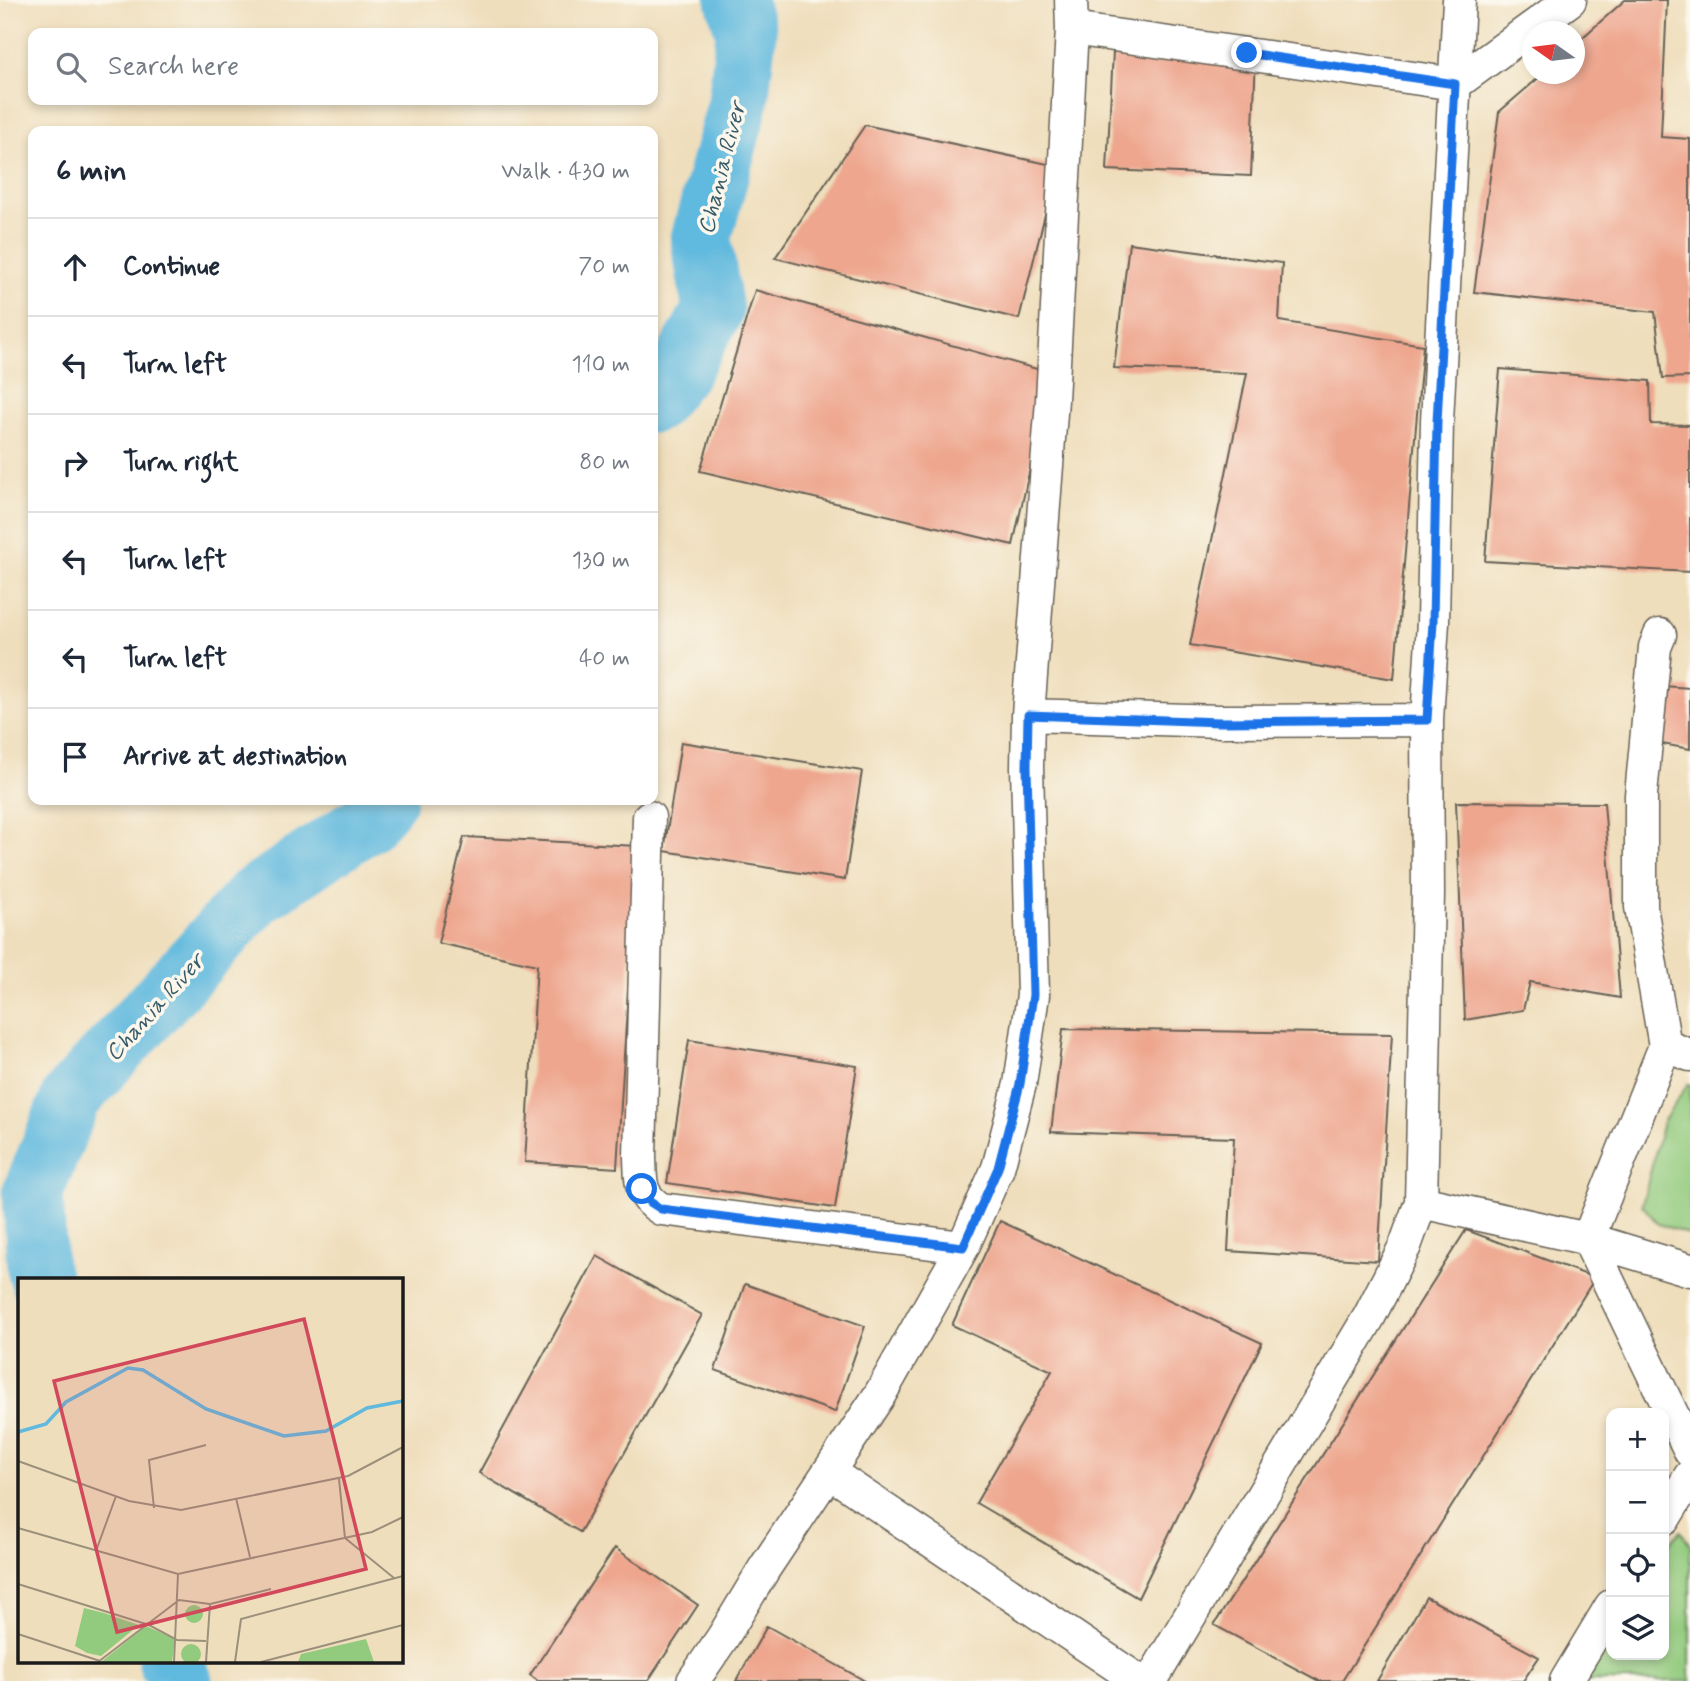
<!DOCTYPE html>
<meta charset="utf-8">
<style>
body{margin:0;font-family:Mynerve,sans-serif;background:#f6f6f7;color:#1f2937}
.controls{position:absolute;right:21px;bottom:21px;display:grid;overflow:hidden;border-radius:14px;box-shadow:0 4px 10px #0003}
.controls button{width:63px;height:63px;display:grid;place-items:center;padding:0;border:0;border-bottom:2px solid #e0e1e3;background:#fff;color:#1f2937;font:35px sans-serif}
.compass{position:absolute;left:1522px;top:21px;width:63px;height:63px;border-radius:50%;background:#fff;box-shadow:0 4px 10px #0003;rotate:284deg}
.stop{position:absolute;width:21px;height:21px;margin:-16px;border:5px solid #1a73e8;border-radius:50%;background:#fff}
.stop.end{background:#1a73e8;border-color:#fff;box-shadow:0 2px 7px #0008}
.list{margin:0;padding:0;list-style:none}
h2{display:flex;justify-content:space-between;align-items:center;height:91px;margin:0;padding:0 28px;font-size:30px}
h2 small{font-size:23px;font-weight:400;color:#747a83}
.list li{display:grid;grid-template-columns:46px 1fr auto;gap:21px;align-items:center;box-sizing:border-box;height:98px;padding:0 28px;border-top:2px solid #e0e1e3}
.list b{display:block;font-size:26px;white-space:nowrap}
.list em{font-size:23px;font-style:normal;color:#747a83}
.icon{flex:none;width:38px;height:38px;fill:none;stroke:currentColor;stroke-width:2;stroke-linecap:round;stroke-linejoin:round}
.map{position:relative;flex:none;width:1690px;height:1681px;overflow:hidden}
.search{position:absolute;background:#fff;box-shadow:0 4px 10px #0003;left:28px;top:28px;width:630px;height:77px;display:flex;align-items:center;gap:18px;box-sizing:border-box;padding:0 24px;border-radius:14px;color:#747a83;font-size:26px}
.panel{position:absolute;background:#fff;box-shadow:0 4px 10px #0003;left:28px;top:126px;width:630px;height:679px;border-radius:14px}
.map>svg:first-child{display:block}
.green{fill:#93cb7e;stroke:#58744d;stroke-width:2}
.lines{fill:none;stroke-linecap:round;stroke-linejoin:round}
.river{stroke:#61b9de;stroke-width:61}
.building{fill:#eea68e}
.street-casing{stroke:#666054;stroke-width:35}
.street{stroke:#fff;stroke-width:32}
.route{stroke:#1a73e8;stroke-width:9}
.labels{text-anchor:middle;stroke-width:7;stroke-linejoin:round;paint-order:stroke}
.water-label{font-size:23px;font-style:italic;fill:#385b6a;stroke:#fbf7ec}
.inset-river{fill:none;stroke:#61b9de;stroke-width:3.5}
.inset-road{fill:none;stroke:#9b907c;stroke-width:2}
.view{fill:#d1495b;fill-opacity:0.15;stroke:#d1495b;stroke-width:3.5}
.inset-edge{fill:none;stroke:#1c1c1c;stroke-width:3.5}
</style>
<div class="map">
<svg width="1690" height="1681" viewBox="0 0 1690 1681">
<rect width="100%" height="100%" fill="#fbf7ec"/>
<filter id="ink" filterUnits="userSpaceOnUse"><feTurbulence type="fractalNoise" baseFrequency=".0143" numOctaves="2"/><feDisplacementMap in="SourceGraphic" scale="14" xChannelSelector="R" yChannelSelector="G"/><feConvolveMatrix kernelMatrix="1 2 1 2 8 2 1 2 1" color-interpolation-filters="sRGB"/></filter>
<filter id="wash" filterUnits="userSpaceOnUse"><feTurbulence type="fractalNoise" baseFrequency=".00686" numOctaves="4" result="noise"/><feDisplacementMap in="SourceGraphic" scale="28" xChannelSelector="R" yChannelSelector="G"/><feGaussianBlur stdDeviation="1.57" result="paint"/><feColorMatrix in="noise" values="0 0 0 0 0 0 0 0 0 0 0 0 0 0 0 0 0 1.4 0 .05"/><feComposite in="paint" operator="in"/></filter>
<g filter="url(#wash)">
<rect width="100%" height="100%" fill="#efdebc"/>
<path class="green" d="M1688,1084H1690V1235L1658,1224L1642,1205L1663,1122Z
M1681,1531L1690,1545V1681H1585L1611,1635V1655H1664V1549Z"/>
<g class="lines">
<path class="river" d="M653,403L681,368L713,310L701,239L738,103L746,33L736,0
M41,1280L37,1268L33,1192L71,1098L254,897L367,822L386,800
M169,1662L182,1681"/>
</g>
<g id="blocks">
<path class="building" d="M1625,0H1667L1661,137L1690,139V377L1663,378L1655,312L1474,292L1499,112L1543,74H1574V45Z
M1113,51L1256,57L1251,176L1107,170Z
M865,125L1057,166L1019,319L775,258Z
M1129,243L1282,263L1279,321L1423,345L1394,679L1190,645L1247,373L1114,368Z
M755,290L1051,373L1013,545L700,471Z
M1500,369L1650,381L1651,424L1690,425V572L1485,561Z
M1663,686L1690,688V749L1662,744Z
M681,742L862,771L845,880L664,851Z
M1456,802L1604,803L1620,998L1530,982L1523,1010L1465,1020Z
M464,837L637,846L617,1168L525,1162L537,965L438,943Z
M1063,1029L1392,1034L1378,1261L1228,1251L1234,1138L1051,1132Z
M689,1040L857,1066L835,1208L667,1183Z
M1000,1221L1262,1343L1138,1598L976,1503L1052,1371L952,1325Z
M1466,1230L1595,1278L1342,1681H1319L1214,1625Z
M597,1256L702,1315L580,1532L479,1473Z
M745,1284L865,1326L835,1412L715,1370Z
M615,1548L698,1605L648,1681H538L530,1675Z
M1426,1597L1539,1657L1523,1681H1377Z
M767,1626L865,1681H736Z"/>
</g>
</g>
<g filter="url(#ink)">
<use href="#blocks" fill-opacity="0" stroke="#666054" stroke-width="2"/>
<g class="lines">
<g class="street-casing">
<path id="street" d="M1072,29L1455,84L1570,0
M1660,635L1655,647L1641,795V907L1665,1046L1690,1055
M1028,715L1220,721L1427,720
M649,817L640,1156C641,1180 638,1195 661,1209L963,1247
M1665,1046L1588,1239L1690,1451
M1421,1202L1588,1239L1690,1270
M829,1472L1139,1681
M1664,1519L1690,1476
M693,1681L723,1637L764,1569L879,1396L963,1247L998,1168L1020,1084L1033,995L1027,767L1028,715L1052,400L1072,29L1071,0
M1151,1681L1369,1317L1405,1246L1421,1202L1428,894L1427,720L1433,622L1437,421L1459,0
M1566,1681L1611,1606"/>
</g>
<use href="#street" class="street"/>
</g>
</g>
<g class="lines" filter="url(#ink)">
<path class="route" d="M642,1189L650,1202L661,1209L963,1247L998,1168L1020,1084L1033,995L1027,767L1028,715L1220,722L1427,720L1433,622L1437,422L1455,84L1247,53"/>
</g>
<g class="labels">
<g class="water-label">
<text transform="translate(721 168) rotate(-76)" y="8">Chania River</text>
<text transform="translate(154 1007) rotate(-48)" y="8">Chania River</text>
</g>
</g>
<g transform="translate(18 1278)">
<rect width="385" height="385" fill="#efdebc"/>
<path d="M167 336a9 9 0 1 1 18 0a9 9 0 1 1-18 0ZM66,330L86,335L121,347L83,378L69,375L57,368ZM128,348L157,361L154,384H83ZM348,361L356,384H280L283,376ZM163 376a10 10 0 1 1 20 0a10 10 0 1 1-20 0Z" fill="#93cb7e"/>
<path class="inset-river" d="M0,154L28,146L48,124L110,90L125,92L188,131L266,158L308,153L349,130L385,123"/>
<path class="inset-road" d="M0,183L111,223L163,232L330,198L385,169M321,201L327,260L376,300M218,220L232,279M136,230L131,182L188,167M0,250L160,296L354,254L385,239M78,273L98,218M0,306L131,347L159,362L188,363M0,356L82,383M80,384L161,322L192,326M156,384L160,296M188,384L192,326L253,311M217,384L223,341L385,298M243,384L385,347"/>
<path class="view" d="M286,41L348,291L99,354L36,103Z"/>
<rect width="385" height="385" class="inset-edge"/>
</g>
</svg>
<div class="controls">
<button>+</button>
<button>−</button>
<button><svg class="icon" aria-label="locate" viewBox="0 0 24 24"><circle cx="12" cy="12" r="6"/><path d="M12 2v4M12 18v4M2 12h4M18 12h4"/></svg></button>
<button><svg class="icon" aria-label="layers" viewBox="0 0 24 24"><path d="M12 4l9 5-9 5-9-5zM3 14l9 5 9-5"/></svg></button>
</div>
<svg class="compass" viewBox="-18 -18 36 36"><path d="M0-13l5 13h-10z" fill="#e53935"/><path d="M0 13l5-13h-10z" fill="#747a83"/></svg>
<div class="stop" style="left:642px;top:1189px"></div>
<div class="stop end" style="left:1247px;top:53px"></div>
<div class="search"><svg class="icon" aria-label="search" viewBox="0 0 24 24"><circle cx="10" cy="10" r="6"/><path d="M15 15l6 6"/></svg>Search here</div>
<section class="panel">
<h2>6 min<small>Walk · 430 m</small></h2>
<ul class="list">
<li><svg class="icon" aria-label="ahead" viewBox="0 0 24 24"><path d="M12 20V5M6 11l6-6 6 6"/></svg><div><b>Continue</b></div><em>70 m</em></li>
<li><svg class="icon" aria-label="left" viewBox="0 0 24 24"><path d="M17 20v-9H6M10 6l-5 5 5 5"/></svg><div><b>Turn left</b></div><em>110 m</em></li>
<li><svg class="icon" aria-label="right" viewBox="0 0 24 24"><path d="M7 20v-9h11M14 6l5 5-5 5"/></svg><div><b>Turn right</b></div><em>80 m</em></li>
<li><svg class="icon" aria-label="left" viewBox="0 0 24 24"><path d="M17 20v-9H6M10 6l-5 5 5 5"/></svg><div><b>Turn left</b></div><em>130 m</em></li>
<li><svg class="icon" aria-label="left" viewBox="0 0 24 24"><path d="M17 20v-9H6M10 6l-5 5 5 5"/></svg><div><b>Turn left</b></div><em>40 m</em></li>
<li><svg class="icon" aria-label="arrive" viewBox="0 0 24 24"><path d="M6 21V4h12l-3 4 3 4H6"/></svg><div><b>Arrive at destination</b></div></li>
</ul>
</section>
</div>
